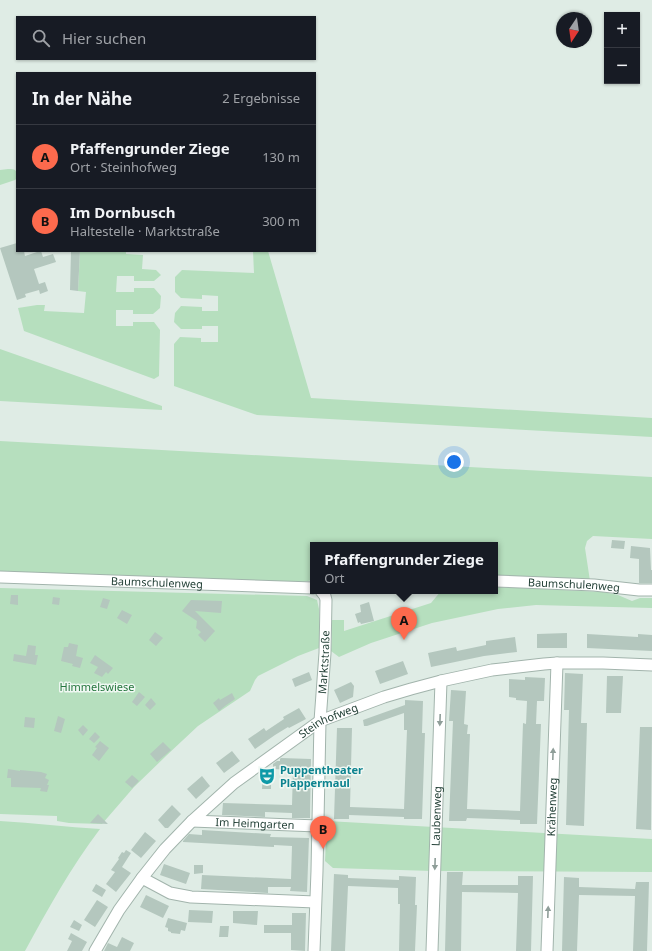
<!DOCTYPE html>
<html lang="de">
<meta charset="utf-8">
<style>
body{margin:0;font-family:"Noto Sans",sans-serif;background:#242831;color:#f1f3f6}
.controls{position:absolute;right:12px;top:12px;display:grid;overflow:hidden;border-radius:0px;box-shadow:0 1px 3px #0004}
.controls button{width:36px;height:36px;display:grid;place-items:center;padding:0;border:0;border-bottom:1px solid #363941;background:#171b24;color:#f1f3f6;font:20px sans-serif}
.compass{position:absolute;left:556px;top:12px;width:36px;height:36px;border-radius:50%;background:#171b24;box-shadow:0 1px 3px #0004;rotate:193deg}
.you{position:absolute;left:454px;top:462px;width:14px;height:14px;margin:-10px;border:3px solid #fff;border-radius:50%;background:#1a73e8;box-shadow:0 0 0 6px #1a73e833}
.badge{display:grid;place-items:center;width:26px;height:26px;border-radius:50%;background:#fd6a4d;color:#111;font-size:13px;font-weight:700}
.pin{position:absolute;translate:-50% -33px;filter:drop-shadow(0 1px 2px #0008)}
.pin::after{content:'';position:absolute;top:21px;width:14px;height:12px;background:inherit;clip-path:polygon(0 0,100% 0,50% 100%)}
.popup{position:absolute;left:310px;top:542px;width:188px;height:52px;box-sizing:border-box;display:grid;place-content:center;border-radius:0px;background:#171b24;filter:drop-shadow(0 1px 3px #0005);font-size:13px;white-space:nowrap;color:#9ea1a6}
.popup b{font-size:15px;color:#f1f3f6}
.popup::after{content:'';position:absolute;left:50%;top:100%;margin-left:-8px;border:8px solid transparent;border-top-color:#171b24}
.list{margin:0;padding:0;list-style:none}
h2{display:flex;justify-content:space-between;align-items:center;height:52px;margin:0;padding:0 16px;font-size:17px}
h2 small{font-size:13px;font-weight:400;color:#9ea1a6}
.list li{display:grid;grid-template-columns:26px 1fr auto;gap:12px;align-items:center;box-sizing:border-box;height:64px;padding:0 16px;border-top:1px solid #363941}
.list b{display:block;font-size:15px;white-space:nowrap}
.list p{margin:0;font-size:13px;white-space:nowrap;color:#9ea1a6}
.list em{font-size:13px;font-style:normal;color:#9ea1a6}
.icon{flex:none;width:22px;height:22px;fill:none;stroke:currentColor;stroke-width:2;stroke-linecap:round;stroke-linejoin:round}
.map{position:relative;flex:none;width:652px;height:951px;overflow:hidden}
.search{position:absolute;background:#171b24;box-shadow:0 1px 3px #0004;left:16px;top:16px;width:300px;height:44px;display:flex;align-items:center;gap:10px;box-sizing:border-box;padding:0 14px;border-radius:0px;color:#9ea1a6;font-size:15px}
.panel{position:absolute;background:#171b24;box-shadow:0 1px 3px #0004;left:16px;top:72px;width:300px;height:180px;border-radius:0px}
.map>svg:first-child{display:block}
.green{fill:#b6dfbe}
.building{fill:#b4c7be}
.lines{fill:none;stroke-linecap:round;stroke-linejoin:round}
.minor-casing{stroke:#a2b4ac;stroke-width:13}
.minor{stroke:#fff;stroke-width:11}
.oneway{fill:#8f9e99}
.labels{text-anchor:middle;stroke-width:3;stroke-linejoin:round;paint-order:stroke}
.street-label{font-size:11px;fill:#1f3d33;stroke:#f0f8f3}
.park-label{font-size:11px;fill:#26773f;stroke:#f0f8f3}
.culture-label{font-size:11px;font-weight:bold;fill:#0d838f;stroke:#f0f8f3;text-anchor:start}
</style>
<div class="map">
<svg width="652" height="951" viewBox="0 0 652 951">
<rect width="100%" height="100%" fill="#dfece5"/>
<path class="green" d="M8,169C16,169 17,170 17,178L15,180L0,185V170Z
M80,251H126V254L143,255L142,269L156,270L161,275L154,281H134V276H117L116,292H134V288H154L161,296L160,308L153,314H133V310H116V326H133V322H154L160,330L159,376L154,379L24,331L18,308L37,305H45L44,311L84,313L86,292L78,291Z
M253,251H268L311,398L652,418V437L257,415L174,386V344L180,337L201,338V342H218V326H202V329H181L174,322L175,313L181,306L202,307V311H218V296L202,295V299L181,298L175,292V277L182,270L254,273Z
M0,349L162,406V410L0,401Z
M0,441L652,477V539L593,536L587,541L585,548L590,581L495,578V545H313V579L312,580L299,583L0,574Z
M495,587L582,591L603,592L618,595L632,601L640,598H652V608L536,605L498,609L432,623L371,643L339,657L331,651L332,639L331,620H344V631L431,603L441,591H495Z
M0,588L307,596L317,600L319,609V648L298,656L258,676L255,680L250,691L198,726L167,755L134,787L102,824L69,823L57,821V816L0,814Z
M0,821C33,823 67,827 100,829C71,867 48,909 25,951H0Z
M327,821L652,839V872L433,871L333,868L325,861Z"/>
<path class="building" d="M17,243V251H24L25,256L40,251H41L43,257L53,254L56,262L34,269L39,284L45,282L48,291L40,294L39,290L25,294L26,297L17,300L0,248Z
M71,251H80L78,291L70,290Z
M612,540L625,541L624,549L611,548Z
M631,546L650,548L651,570H652V583H639V559L630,558Z
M11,595H18V605L10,604Z
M53,597L60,598L59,605L52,604Z
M103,598L110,600L107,609L100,607Z
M191,600L222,601L221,613L195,611L215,631L205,642L198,635L201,632L196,628L197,621L182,611Z
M369,602L374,621L361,624L360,622L358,623L355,614L361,612L360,605Z
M122,610L132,615L127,624L117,618Z
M155,632L163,638L156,646L149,640Z
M567,633V648H537V634Z
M587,634L638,637V634L652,635V651L587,648Z
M515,637L517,652L484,656L431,667L428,653L456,647L457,651L486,645V641Z
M69,643L78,645L76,656L83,658L80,668L72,666L73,664L61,661L64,647H68Z
M28,645L36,646L35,655H38L36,665L13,661L14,654L26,656Z
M95,655L113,668L108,674L106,672L102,677L94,673L98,667L90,663Z
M403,661L408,674L380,684L375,671Z
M309,672L312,680L295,687L292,679Z
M565,673L583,674L581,723H587L584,826L566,825L569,710H564Z
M607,676H623L621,713H606Z
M525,677L545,678L544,701H537L536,724H541L537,824H520V820L467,818L466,821H449L453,721H449L451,690L466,691L464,724L468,725L467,734H470L467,809L520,811L523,723L526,724L527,701L516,700V698L509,697V679L525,680Z
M351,682L354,686L353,697L340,703L334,690Z
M139,692L145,697L137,706L132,702Z
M232,693L235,699L225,706L219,711L213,703L219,698L220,700Z
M151,698L156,704L150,710L145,705Z
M405,700L423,701L422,733H425L422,819H404V817L349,815V819H334L337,728H352L350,807L404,809L407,730H404V713L367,726H364L363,720L405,705Z
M299,708L306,719L289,728L288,727L275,735L255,749L248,739L264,728L266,731L284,719L283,717Z
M58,716L65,719L61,733L54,731Z
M25,717L35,718L34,728L24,727Z
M83,725L88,730L83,736L78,730Z
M640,727H652L651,830L636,829Z
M95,732L100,737L94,743L89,739Z
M100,741L109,748L99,761L92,755L97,748L95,747Z
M163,742L171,750L157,762L150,754Z
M232,751L240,761L224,773L216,763Z
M281,758L311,759L310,818H292V813L265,812V817L222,815L223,803L292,805L293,770L273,769V764L277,761H280V759Z
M8,769L20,771V770L41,772L47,774L45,778L49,780L47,785H49L47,792L40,791L41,788L11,787V778H7Z
M263,771H271V789H262Z
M132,775L139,781L132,788L125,782Z
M202,776L210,786L196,799L187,789Z
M172,805L181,814L168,828H165L158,820Z
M98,814L108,824L90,823Z
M202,830L271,834L270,837L309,838L307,892L290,891L291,887H268V893L201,889L202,875L291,879L292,846L274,845V847L183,842V841L189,834L202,835Z
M145,832L156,841L141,858L131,850Z
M126,850L131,853L122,867L131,873L116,892L106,884L115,872L111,870L119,859L118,858L122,852L124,853Z
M164,864L190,873L186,884L160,875Z
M194,865H203V873L194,874Z
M447,872H463L462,885H518V876H533L531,951H516L518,893L462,892L461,951H445Z
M334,874L348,875V878L399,880V876L416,877L415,905H417L415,951H399L400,904H398V888L348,886L345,951H331Z
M564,877L579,878V887L635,889L636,882H649L647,951H633L635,896L579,895L577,951H562Z
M96,884L106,890L102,897L92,891Z
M146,895L169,906L163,918L140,907Z
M97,900L108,907L95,927L84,920Z
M189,910L213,911L212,923L188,922Z
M233,911H258L257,925L233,923Z
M292,913H306L305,951L291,950V933H264V925H292Z
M168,918L187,923L185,931L181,930L180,934L171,933V932L168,931V928L165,927Z
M74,920L82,925L79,931L70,927Z
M220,926H229L228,937H219Z
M71,933L87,942L82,951H67L72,941L68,939Z
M122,937L134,943L130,951H104L108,943L117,947Z"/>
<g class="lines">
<g class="minor-casing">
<g id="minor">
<path id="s1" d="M0,577L313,588"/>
<path id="s2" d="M495,581L594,585L639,590H652"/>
<path id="s3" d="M192,821L317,826"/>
<path d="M142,878L170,893L191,897L315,902"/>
<path id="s4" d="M95,951L119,910L142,878L165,849L192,821L234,783L320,721L384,697L411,689L441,681L492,670L544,664L557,663H603L652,665"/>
<path id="s5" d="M314,951L317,871L320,721L325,653L326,600L325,596L321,591"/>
<path id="s6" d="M432,951L441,681"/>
<path id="s7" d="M547,951L557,663"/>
</g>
</g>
<use href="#minor" class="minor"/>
</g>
<defs><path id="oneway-solid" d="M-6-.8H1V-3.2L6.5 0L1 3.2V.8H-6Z"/></defs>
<g class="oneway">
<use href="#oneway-solid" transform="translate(440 720) rotate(92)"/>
<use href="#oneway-solid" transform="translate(553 754) rotate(-88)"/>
<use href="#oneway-solid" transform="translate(435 864) rotate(92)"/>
<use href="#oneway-solid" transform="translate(548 912) rotate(-88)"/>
</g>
<defs>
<g id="theatre-bare" transform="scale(1.38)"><path d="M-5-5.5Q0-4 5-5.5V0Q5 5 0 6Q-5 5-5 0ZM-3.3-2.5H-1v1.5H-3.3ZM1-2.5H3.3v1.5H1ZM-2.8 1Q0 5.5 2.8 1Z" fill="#0f9aa8" stroke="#f0f8f3" stroke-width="2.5" paint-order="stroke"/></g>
</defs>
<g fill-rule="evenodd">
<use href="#theatre-bare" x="267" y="776"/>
</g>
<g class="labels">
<g class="street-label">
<text dy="4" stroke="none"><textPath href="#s1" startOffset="157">Baumschulenweg</textPath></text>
<text dy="4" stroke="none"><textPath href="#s2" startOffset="79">Baumschulenweg</textPath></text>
<text dy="4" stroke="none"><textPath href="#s5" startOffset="289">Marktstraße</textPath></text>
<text dy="4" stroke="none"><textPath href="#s4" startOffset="333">Steinhofweg</textPath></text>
<text dy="4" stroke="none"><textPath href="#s7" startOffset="144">Krähenweg</textPath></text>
<text dy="4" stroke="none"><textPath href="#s6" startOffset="135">Laubenweg</textPath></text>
<text dy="4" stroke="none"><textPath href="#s3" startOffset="63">Im Heimgarten</textPath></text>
</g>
<g class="park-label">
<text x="97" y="691">Himmelswiese</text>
</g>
<g class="culture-label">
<text x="280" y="774">Puppentheater<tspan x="280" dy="13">Plappermaul</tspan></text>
</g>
</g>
</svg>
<div class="controls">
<button>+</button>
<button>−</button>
</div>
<svg class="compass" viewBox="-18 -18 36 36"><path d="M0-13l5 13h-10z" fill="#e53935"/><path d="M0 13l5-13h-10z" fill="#9ea1a6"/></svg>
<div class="you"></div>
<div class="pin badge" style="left:404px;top:640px">A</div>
<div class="popup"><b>Pfaffengrunder Ziege</b>Ort</div>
<div class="pin badge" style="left:323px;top:849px">B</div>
<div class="search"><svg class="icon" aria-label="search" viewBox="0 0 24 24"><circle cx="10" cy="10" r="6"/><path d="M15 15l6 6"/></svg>Hier suchen</div>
<section class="panel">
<h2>In der Nähe<small>2 Ergebnisse</small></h2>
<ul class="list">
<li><span class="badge">A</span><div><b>Pfaffengrunder Ziege</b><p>Ort · Steinhofweg</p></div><em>130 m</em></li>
<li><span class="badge">B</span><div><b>Im Dornbusch</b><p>Haltestelle · Marktstraße</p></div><em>300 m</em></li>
</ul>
</section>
</div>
